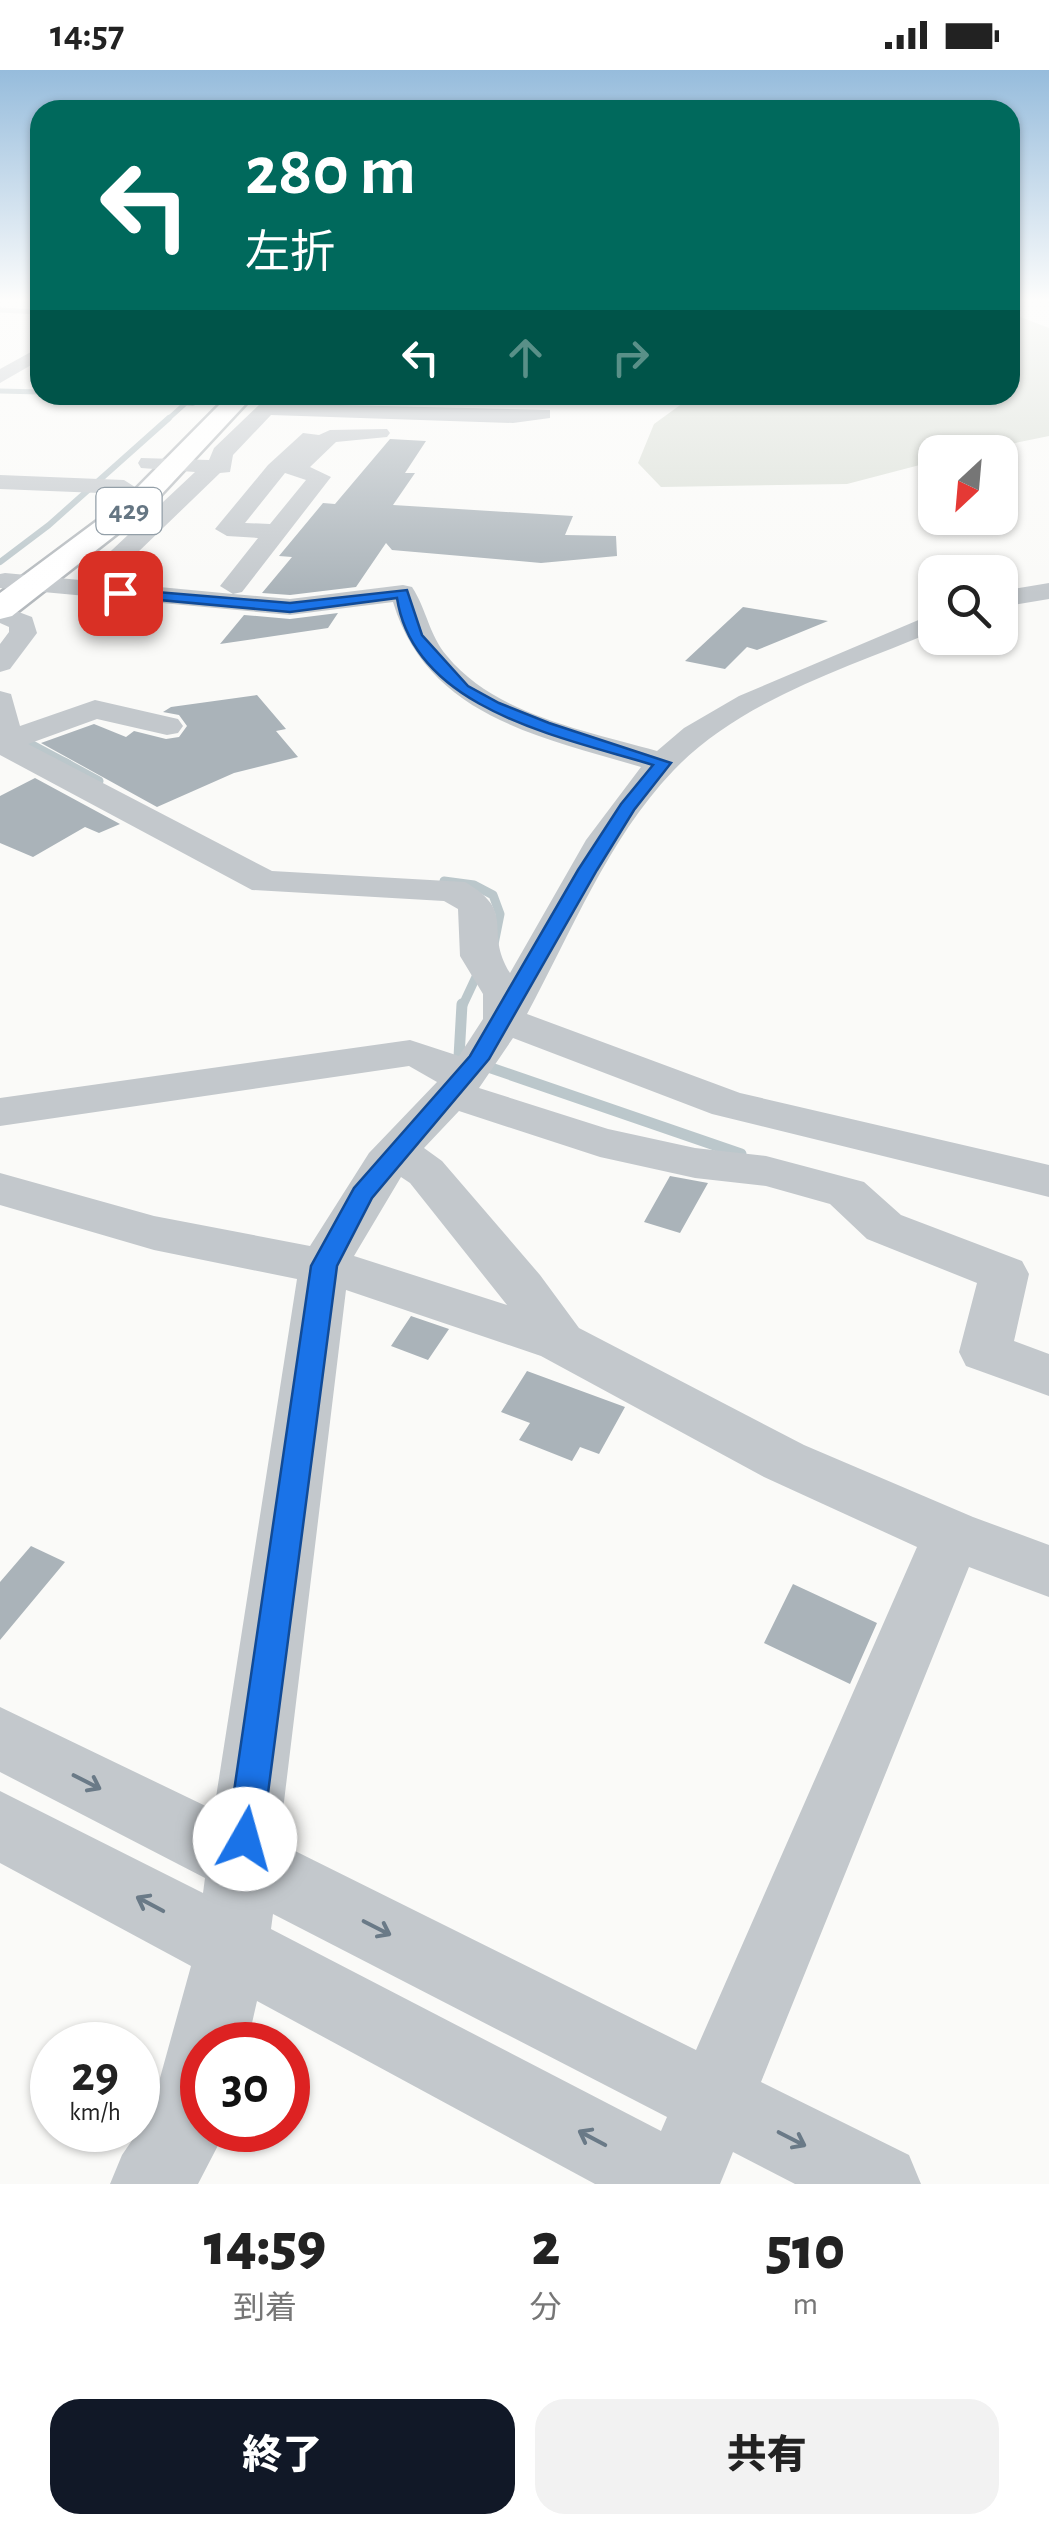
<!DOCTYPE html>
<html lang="ja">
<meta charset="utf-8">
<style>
:root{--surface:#fff;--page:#f2f2f2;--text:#222;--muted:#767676;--accent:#111827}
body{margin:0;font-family:"Alegreya Sans","Noto Sans JP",sans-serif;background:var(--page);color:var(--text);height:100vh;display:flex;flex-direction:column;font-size:38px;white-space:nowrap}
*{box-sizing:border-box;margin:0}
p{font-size:32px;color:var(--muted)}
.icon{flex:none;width:55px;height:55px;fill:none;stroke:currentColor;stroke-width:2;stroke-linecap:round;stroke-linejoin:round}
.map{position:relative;height:2114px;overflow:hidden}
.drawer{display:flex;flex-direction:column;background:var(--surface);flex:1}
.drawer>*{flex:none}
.hud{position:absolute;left:30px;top:30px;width:990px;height:305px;border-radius:30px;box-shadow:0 2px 8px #0004;background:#00695c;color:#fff;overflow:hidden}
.needle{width:65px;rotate:206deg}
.fabs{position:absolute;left:918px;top:365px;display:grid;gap:20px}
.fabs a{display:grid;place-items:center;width:100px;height:100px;border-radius:20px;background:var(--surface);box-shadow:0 2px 8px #0004;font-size:50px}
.speed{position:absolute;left:30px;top:1952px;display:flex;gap:20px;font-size:50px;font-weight:700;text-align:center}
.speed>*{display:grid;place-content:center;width:130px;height:130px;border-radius:50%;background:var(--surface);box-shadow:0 2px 8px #0004;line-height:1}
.speed small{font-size:25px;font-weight:400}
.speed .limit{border:15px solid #d22;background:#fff;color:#111}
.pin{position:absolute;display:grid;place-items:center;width:85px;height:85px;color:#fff;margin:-42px;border-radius:20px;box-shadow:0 5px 15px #0006}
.me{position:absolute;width:110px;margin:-55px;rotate:7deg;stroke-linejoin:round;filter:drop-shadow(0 0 8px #0008)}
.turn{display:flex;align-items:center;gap:35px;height:210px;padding:0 50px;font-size:45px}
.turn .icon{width:130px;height:130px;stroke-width:2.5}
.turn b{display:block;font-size:70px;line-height:85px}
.lanes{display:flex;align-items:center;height:95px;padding:0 50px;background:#0003;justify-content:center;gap:50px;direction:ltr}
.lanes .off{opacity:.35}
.eta{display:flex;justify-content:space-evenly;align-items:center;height:170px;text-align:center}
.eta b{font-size:60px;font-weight:800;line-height:70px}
.button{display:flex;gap:20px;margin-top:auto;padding:20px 50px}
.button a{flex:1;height:115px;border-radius:30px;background:var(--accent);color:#fff;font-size:40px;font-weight:800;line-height:115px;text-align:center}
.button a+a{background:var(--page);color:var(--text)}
.status{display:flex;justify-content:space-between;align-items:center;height:70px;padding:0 50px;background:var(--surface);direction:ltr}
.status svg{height:28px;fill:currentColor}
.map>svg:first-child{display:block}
.green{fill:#dadfd7}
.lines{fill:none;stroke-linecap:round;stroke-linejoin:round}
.stream-far4{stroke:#bbc7cb;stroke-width:5}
.stream-far3{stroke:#bbc7cb;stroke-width:6}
.stream-far2{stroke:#bbc7cb;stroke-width:8}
.stream-far1{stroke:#bbc7cb;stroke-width:9}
.stream{stroke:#bbc7cb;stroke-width:11}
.building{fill:#aab3b9}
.highway-casing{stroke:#b4b9bd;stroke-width:5}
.minor{fill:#c3c8cc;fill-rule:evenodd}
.highway{fill:#fff;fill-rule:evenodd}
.oneway{stroke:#6a7a87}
.route{fill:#1a73e8;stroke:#114b97;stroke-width:2.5}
.labels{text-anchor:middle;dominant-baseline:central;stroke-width:10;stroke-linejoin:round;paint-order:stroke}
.shield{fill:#fff;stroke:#939fa8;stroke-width:2.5}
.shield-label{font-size:28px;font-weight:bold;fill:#657683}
</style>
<div class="status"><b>14:57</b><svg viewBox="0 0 49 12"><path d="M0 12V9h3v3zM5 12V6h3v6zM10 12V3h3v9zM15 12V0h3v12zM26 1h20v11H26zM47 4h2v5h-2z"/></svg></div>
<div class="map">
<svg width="1049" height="2114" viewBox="0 0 1049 2114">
<rect width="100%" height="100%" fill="#fafaf8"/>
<path class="green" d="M1010 243 1049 258V366L972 382H935V391L847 414 661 417 638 393 654 354 694 325H1010Z"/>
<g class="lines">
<path class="stream-far4" d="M0 240 40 242
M0 321 40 322
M114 325 134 329
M167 350 187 332 177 331"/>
<path class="stream-far3" d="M0 492 49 455 169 348"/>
<path class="stream-far2" d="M22 669 69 694"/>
<path class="stream-far1" d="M64 692 99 711
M444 811 474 815 493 825 500 844 494 874
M462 937 476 907"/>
<path class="stream" d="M462 934 459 987 741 1084"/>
</g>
<path class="building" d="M390 369 426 371 405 403H415L393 435 573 446 565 465 616 466 617 486 541 493 392 480 386 473 356 517 290 525 262 523 292 487 279 486 323 433 335 434Z
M743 537 828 551 757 580 747 577 725 599 685 591Z
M338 543 328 558 220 574 244 545 290 549Z
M257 625 286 659 276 661 298 687 234 703 157 737 41 673 94 654 126 667 134 661 166 669 179 667 187 656 179 645 163 642 171 637Z
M35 708 120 754 99 763 85 757 33 787 0 773V726Z
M670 1106 708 1113 680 1163 644 1152Z
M411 1246 449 1259 428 1290 391 1276Z
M527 1301 625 1337 599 1384 580 1377 572 1391 519 1370 530 1353 501 1342Z
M31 1476 65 1492 0 1570V1512Z
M793 1514 877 1553 850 1614 764 1573Z"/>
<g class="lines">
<defs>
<path id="highway" d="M229 325H254L145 442 12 546 0 549V523L125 430Z"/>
</defs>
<use href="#highway" class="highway-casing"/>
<path class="minor" d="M40 277V290L0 313V299Z
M116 325H271L297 334 550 340V348L513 353 271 345 233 385 230 402 220 403 107 512 233 524 220 516 258 468 227 466 215 459 268 395 303 363 319 365 330 360 387 359 390 363 387 367 336 372 310 397 331 407 242 522 233 524 290 529 403 515 412 517C427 540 429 565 447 586 495 645 588 661 657 681L684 658 739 626 935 543V561C847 598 740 630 673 701 608 769 571 863 527 944L740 1023 1049 1095V1127L712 1044 513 968 479 1018 608 1059 695 1078 766 1086 864 1112 901 1145 1022 1191 1029 1204 1014 1271 1049 1284V1326L966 1296 959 1282 977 1213 867 1169 830 1134 766 1116 695 1108 600 1087 459 1041 424 1078 442 1091 540 1205 579 1258 804 1375 973 1447 1049 1475V1527L969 1497 761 2012 909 2085 921 2114H795L733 2082 720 2114H595L257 1931 247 1975H202V2060H226L198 2114H110L122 2085 150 2044 191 1896 0 1793V1721L203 1823 205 1808 0 1702V1637L214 1740 297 1209 154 1180 0 1135V1103L154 1146 310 1176 369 1083 437 1012 409 996 0 1056V1028L410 970 459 986 483 949V924L460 886 458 839 444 831 252 820 0 685V621L11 624 20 656 95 630 178 649 183 656 178 663 167 665 97 649 28 674 272 801 465 812C518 843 483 859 510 903L586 770 641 697C540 667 427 646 393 532L290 545 0 518V504L5 503 80 510 195 402 141 398 138 393 141 388 209 390 214 378 260 334 202 332 193 336 126 331ZM285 403 306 410 270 454 245 453ZM401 1107 410 1113 507 1235 354 1186ZM346 1220 541 1286 764 1407 917 1477 696 1980 279 1773ZM273 1844 667 2047 661 2061 271 1859Z
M0 405 124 410 135 417 124 424 0 419Z
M1049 513V529L1000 537V521Z
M0 535 32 547 37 563 10 599 0 602V574L9 562V557L0 553Z"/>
<use href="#highway" class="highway"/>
</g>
<defs><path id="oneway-shaft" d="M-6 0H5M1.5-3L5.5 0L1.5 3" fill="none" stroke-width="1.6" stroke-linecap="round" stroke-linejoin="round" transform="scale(2.5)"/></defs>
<g class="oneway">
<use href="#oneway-shaft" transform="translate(87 1712) rotate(27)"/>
<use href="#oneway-shaft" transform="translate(150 1834) rotate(-152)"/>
<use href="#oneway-shaft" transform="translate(377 1858) rotate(27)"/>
<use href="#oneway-shaft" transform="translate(592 2068) rotate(-152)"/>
<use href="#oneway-shaft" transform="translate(792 2069) rotate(27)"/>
</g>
<linearGradient id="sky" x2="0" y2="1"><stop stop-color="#96bcdc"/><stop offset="0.44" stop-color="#fdfdfc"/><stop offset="1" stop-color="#fdfdfc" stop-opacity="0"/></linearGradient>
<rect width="1049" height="524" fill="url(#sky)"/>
<path class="route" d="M120 519 290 533 407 520 422 565 468 616 499 633 549 653 671 693 634 740 597 800 489 989 372 1128 337 1196 262 1769 257 1781 245 1787 232 1781 227 1769 311 1196 354 1118 470 986 578 800 621 734 653 695C562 667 414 640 397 528L290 542 116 526 114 523Z"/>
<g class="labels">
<rect class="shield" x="96.5" y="418" width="65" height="46" rx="8"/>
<g class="shield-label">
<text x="129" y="441">429</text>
</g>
</g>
</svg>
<div class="fabs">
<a><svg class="needle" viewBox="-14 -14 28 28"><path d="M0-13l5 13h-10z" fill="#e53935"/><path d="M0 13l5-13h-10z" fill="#767676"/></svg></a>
<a><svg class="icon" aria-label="search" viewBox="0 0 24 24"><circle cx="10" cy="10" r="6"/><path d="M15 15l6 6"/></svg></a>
</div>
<div class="speed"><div>29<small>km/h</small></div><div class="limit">30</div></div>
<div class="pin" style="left:120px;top:523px;background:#d93025"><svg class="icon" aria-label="arrive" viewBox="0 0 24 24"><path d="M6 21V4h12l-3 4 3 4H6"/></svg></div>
<svg class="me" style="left:245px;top:1769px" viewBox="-20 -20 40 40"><circle r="19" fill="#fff"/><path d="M0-13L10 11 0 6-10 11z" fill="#1a73e8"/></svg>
<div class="hud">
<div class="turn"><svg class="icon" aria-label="left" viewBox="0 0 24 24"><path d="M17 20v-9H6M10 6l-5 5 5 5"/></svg><div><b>280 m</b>左折</div></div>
<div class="lanes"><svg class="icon" aria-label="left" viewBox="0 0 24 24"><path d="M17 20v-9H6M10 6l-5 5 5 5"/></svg><svg class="icon off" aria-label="ahead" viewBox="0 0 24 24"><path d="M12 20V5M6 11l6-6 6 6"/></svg><svg class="icon off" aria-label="right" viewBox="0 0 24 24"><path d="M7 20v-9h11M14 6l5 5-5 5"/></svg></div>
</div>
</div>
<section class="drawer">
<div class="eta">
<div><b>14:59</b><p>到着</p></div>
<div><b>2</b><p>分</p></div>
<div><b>510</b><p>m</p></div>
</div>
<div class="button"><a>終了</a><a>共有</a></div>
</section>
